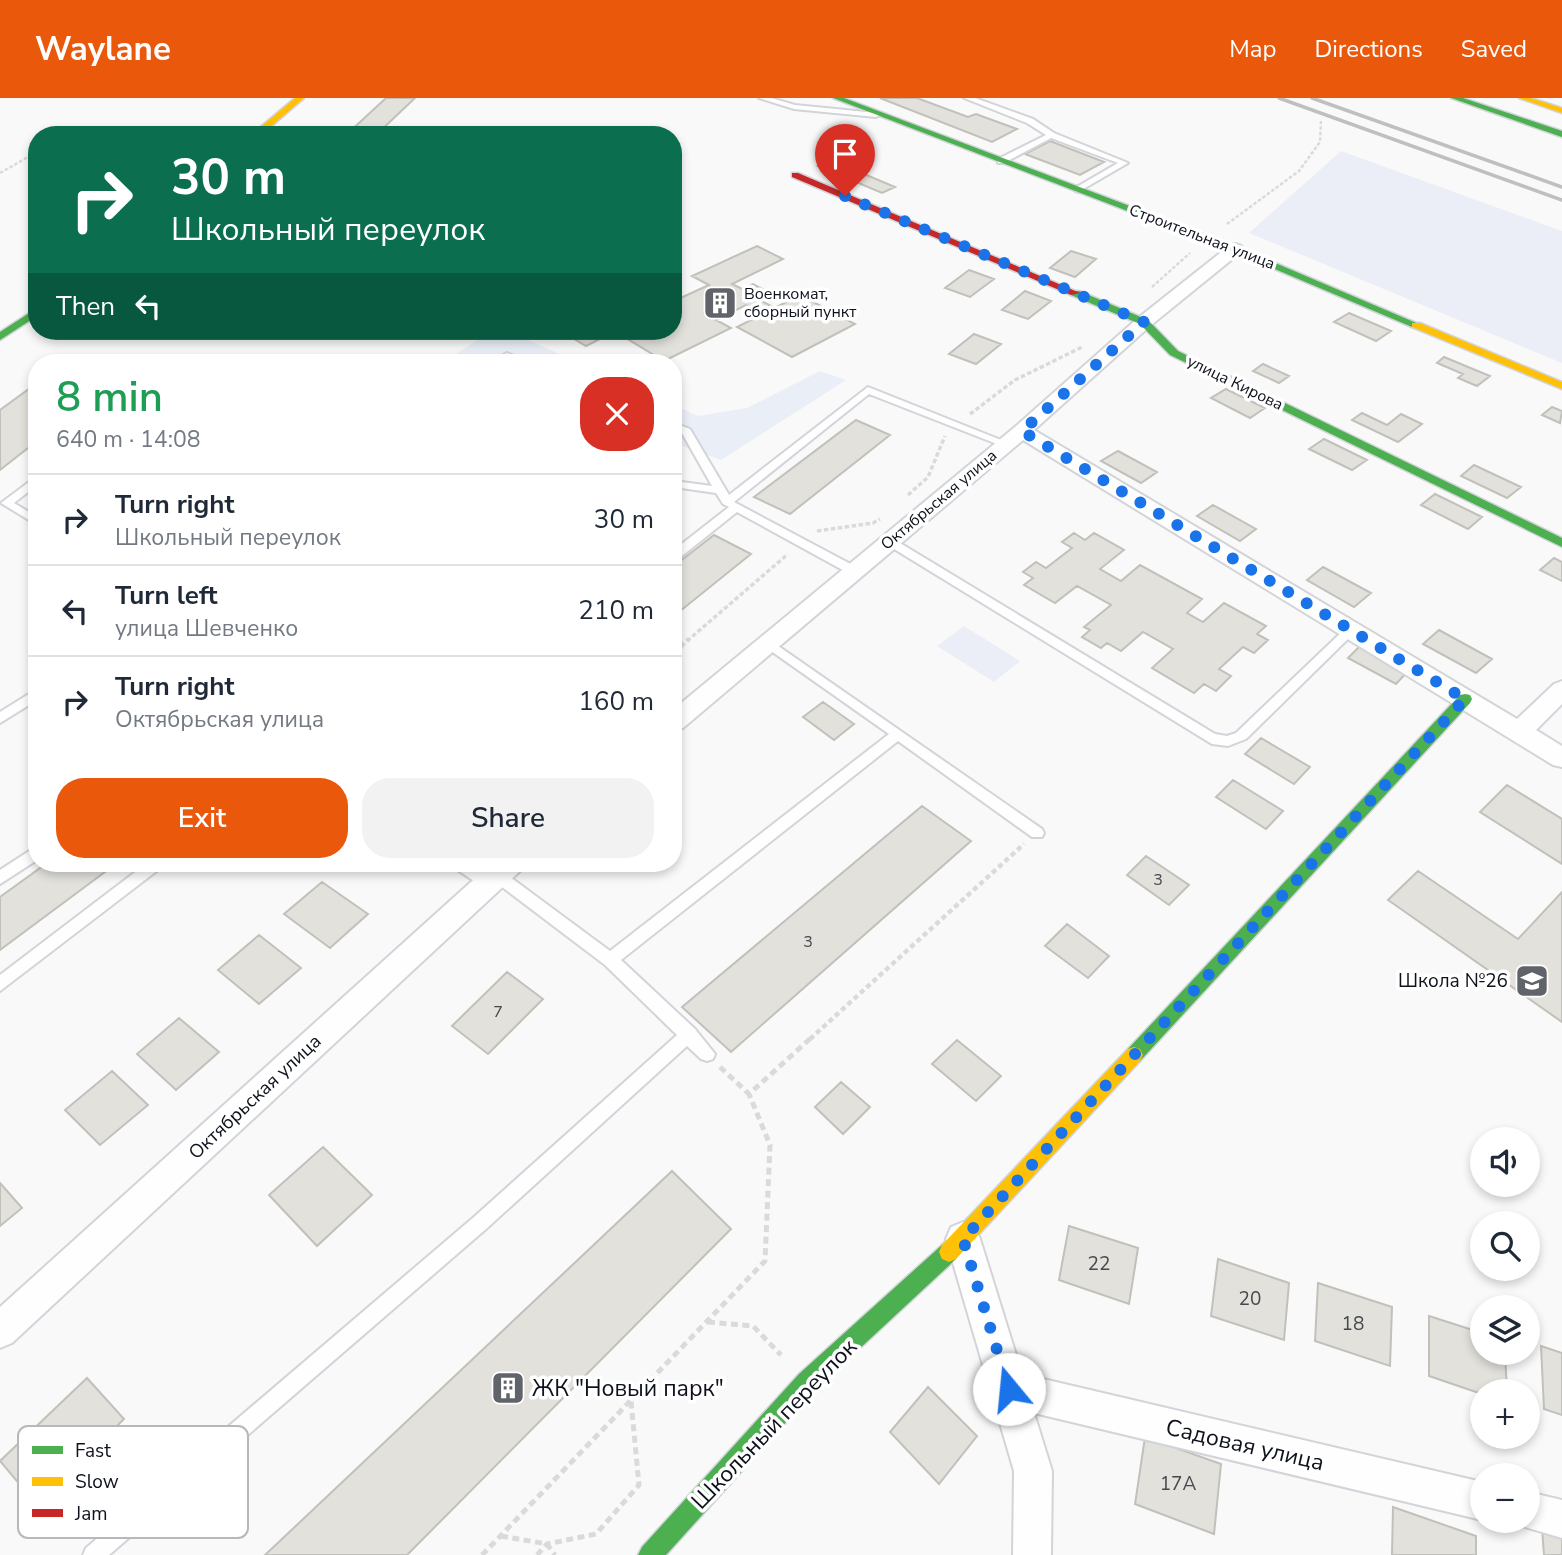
<!DOCTYPE html>
<meta charset="utf-8">
<style>
:root{--surface:#fff;--page:#f2f2f3;--text:#1f2937;--muted:#747a83;--line:#e0e1e3;--accent:#ea580c}
body{margin:0;font-family:"Nunito Sans",sans-serif;background:var(--page);color:var(--text);height:100vh;display:flex;flex-direction:column;font-size:26px;white-space:nowrap}
*{box-sizing:border-box;margin:0}
p{font-size:23px;color:var(--muted)}
.icon{flex:none;width:38px;height:38px;fill:none;stroke:currentColor;stroke-width:2;stroke-linecap:round;stroke-linejoin:round}
.map{position:relative;flex:1;overflow:hidden}
.sheet{position:absolute;left:28px;top:256px;width:654px;height:518px;display:flex;flex-direction:column;background:var(--surface);border-radius:28px;box-shadow:0 4px 10px #0003}
.sheet>*{flex:none}
.top-card{position:absolute;left:28px;top:28px;width:654px;height:214px;border-radius:28px;box-shadow:0 4px 10px #0003;background:#0b6e4f;color:#fff;overflow:hidden}
.fabs{position:absolute;left:1470px;top:1029px;display:grid;gap:14px}
.fabs a{display:grid;place-items:center;width:70px;height:70px;border-radius:50%;background:var(--surface);box-shadow:0 4px 10px #0003;font-size:35px}
.pin{position:absolute;display:grid;place-items:center;width:60px;height:60px;color:#fff;margin:-72px -30px;border-radius:50% 50% 50% 0;rotate:-45deg;box-shadow:0 0 7px #0007}
.pin .icon{rotate:45deg}
.me{position:absolute;width:77px;margin:-38px;rotate:343deg;stroke-linejoin:round;filter:drop-shadow(0 0 5px #0008)}
.turn{display:flex;align-items:center;gap:24px;height:147px;padding:0 28px;font-size:32px}
.turn .icon{width:91px;height:91px;stroke-width:2.5}
.turn b{display:block;font-size:49px;line-height:60px}
.then{display:flex;align-items:center;height:66px;padding:0 28px;background:#0003;gap:14px;font-size:26px}
.round{display:grid;place-items:center;flex:none;width:74px;height:74px;border-radius:28px;background:var(--page)}
.summary{display:flex;align-items:center;justify-content:space-between;height:119px;padding:0 28px}
h1{font-size:42px;font-weight:600;line-height:52px;color:#1e9e55}
.button{display:flex;gap:14px;margin-top:auto;padding:14px 28px}
.button a{flex:1;height:80px;border-radius:28px;background:var(--accent);color:#fff;font-size:28px;font-weight:600;line-height:80px;text-align:center}
.button a+a{background:var(--page);color:var(--text)}
ul{padding:0;list-style:none}
li{display:flex;align-items:center;gap:21px;height:91px;padding:0 28px;border-top:2px solid var(--line)}
li div{flex:1}
li b{display:block;font-size:26px}
li em{font-style:normal}
header{display:flex;align-items:center;gap:42px;box-sizing:border-box;height:98px;padding:0 35px;background:var(--accent);color:#fff}
header strong{font-size:33px}
nav{display:flex;gap:38px;margin-inline-start:auto;font-size:24px}
.map>svg:first-child{display:block}
.built{fill:#eaeef6}
.green{fill:#ebeef6}
.building{fill:#e2e1dc;stroke:#c1c0ba;stroke-width:2}
.lines{fill:none;stroke-linecap:round;stroke-linejoin:round}
.lane-casing{stroke:#d2d4d9;stroke-width:4}
.street-casing{stroke:#d2d4d9;stroke-width:4}
.fast-casing{stroke:#d2d4d9;stroke-width:3}
.slow-casing{stroke:#d2d4d9;stroke-width:3}
.jam-casing{stroke:#d2d4d9;stroke-width:3}
.path-far3{stroke:#dadada;stroke-width:2.5;stroke-dasharray:3.5 2;stroke-linecap:butt}
.path-far2{stroke:#dadada;stroke-width:3.5;stroke-dasharray:4.5 2.5;stroke-linecap:butt}
.path-far1{stroke:#dadada;stroke-width:4.5;stroke-dasharray:5 3.5;stroke-linecap:butt}
.path{stroke:#dadada;stroke-width:5;stroke-dasharray:7 4.5;stroke-linecap:butt}
.lane{fill:#fefefe;fill-rule:evenodd}
.street{fill:#fefefe;fill-rule:evenodd}
.fast{fill:#4caf50;fill-rule:evenodd}
.slow{fill:#ffc107;fill-rule:evenodd}
.jam{fill:#c62828;fill-rule:evenodd}
.rail{stroke:#bebfc0;stroke-width:3.5}
.route{stroke:#1a73e8;stroke-width:12;stroke-dasharray:0 21.6}
.labels{text-anchor:middle;dominant-baseline:central;stroke-width:7;stroke-linejoin:round;paint-order:stroke}
.far-street-label{font-size:16px;fill:#0e121c;stroke:#fff}
.far-poi-label{font-size:16px;fill:#0e121c;stroke:#fff;text-anchor:start}
.number-label{font-size:16px;fill:#45484e}
.poi-label{font-size:19px;fill:#0e121c;stroke:#fff;text-anchor:end}
.street-label{font-size:19px;fill:#0e121c;stroke:#fff}
.near-number-label{font-size:19px;fill:#45484e}
.near-poi-label{font-size:23px;fill:#0e121c;stroke:#fff;text-anchor:start}
.near-street-label{font-size:23px;fill:#0e121c;stroke:#fff}
.key{fill:#fff;stroke:#b7b8bb;stroke-width:2}
.key-label{font-size:19px;fill:#0e121c}
</style>
<header>
<strong>Waylane</strong>
<nav><a>Map</a><a>Directions</a><a>Saved</a></nav>
</header>
<div class="map">
<svg width="1562" height="1457" viewBox="0 0 1562 1457">
<rect width="100%" height="100%" fill="#f9f9f9"/>
<path class="built" d="M492 233H507L578 264H443Z
M820 273 846 282 721 362 674 345V307L698 318 747 310Z"/>
<path class="green" d="M1341 53 1562 133V265L1249 135Z
M964 528 1020 563 994 584 937 548Z"/>
<path class="building" d="M386 0H415L376 37H346Z
M880 0H917L968 19 976 16 1017 31 992 44Z
M1050 43 1104 64 1080 77 1025 56Z
M831 62 895 89 882 95 818 68Z
M757 148 783 161 732 186 742 191 753 186 768 194 756 200 775 210 763 216 746 207 716 222 731 230 664 263 626 240 641 233H674V203L709 187 692 178Z
M1071 153 1096 161 1075 179 1050 170Z
M969 172 994 181 970 199 945 190Z
M1025 193 1051 203 1028 221 1002 212Z
M800 197 855 226 792 259 737 229Z
M1349 215 1391 233 1376 243 1334 224Z
M561 233H611L614 234 586 248Z
M974 236 1001 246 976 266 949 256Z
M74 257 105 264H64Z
M1444 259 1490 278 1477 288 1458 280 1463 276 1437 265Z
M1263 266 1289 278 1279 285 1253 273Z
M37 285V343L0 372V312Z
M1226 291 1265 310 1250 320 1211 300Z
M1552 309 1562 313 1560 325 1542 317Z
M1362 315 1387 327 1401 316 1422 326 1398 344 1352 322Z
M856 322 890 337 790 416 754 399Z
M1324 341 1367 362 1352 372 1309 351Z
M1118 353 1157 374 1141 385 1101 363Z
M1474 367 1521 389 1507 400 1461 378Z
M1435 396 1482 419 1468 431 1421 407Z
M1213 407 1256 431 1240 443 1197 418Z
M1074 435 1085 442 1094 435 1124 452 1100 471 1121 483 1140 467 1202 501 1187 515 1203 524 1224 505 1266 528 1257 536 1268 542 1254 555 1243 549 1219 571 1231 578 1216 593 1204 586 1194 595 1152 570 1173 551 1143 534 1121 553 1107 545 1101 550 1082 539 1090 532 1084 529 1111 507 1077 488 1055 505 1024 487 1033 480 1023 474 1036 464 1046 470 1072 450 1062 444Z
M714 437 751 456 674 518V468Z
M1554 460 1562 464V483L1540 472Z
M1323 469 1371 495 1354 509 1307 482Z
M1439 532 1492 561 1476 575 1423 546Z
M1362 546 1410 571 1396 586 1348 560Z
M823 604 854 626 834 642 803 619Z
M1261 640 1310 669 1294 686 1245 656Z
M1233 682 1283 713 1266 731 1216 699Z
M1507 687 1562 721V766L1480 714Z
M922 708 971 743 731 954 682 909Z
M1146 758 1189 787 1169 807 1127 777Z
M47 765H117L0 852V799Z
M1418 773 1518 841 1562 794V924L1388 802Z
M322 784 368 816 330 850 284 816Z
M1067 826 1109 858 1088 880 1045 848Z
M259 837 301 870 259 906 218 872Z
M507 874 543 901 488 956 452 928Z
M179 920 219 954 176 992 137 956Z
M957 942 1001 978 976 1003 932 966Z
M112 973 148 1007 100 1047 65 1012Z
M841 984 870 1009 843 1036 815 1009Z
M323 1049 372 1097 317 1148 269 1097Z
M672 1073 731 1131 407 1457H265Z
M0 1085 22 1110 0 1128Z
M1069 1128 1138 1150 1129 1206 1059 1182Z
M1218 1161 1289 1185 1284 1242 1211 1218Z
M1318 1185 1392 1209 1390 1268 1315 1243Z
M1429 1218 1482 1235V1255H1505L1507 1293H1482V1296L1429 1278Z
M1541 1248 1562 1255V1317L1544 1311Z
M87 1280 124 1321 37 1407 0 1363Z
M928 1289 977 1338 939 1386 890 1334Z
M1145 1339 1221 1366 1214 1436 1135 1406Z
M1393 1409 1476 1438V1457H1392Z
M1542 1430 1562 1437V1457H1544Z"/>
<g class="lines">
<defs>
<path id="lane" d="M759 0H771L795 7 876 15 880 17 876 19 794 11Z
M964 0H975L1033 21 1054 35 1128 65 1078 94 1074 92 1075 90 1118 65 1051 40 1004 65H998V61L1046 37 1027 25Z
M507 255 524 262 526 264H513L508 262 503 264H492Z
M868 289 1011 346 1010 348H1002L869 296 734 404 858 470V476H850L737 414 678 461 674 462V452L729 409 723 406 716 395 674 389V383L712 388 682 335 674 332V325L690 331 729 397Z
M37 378V387L14 405 37 419V427L1 405Z
M890 439 1215 636 1227 638 1236 635 1347 529 1351 528 1357 532 1246 641 1228 648 1212 646 886 446V440Z
M768 541 1042 731 1044 735 1042 739H1032L898 643 621 862 695 931 715 956 713 961 707 963 701 961 687 948 486 1131 109 1457H83L86 1450 474 1119 677 937 605 867 494 783 493 789H483L453 769 451 765H469L491 779 492 773H502L610 853 889 636 764 548 762 545Z
M37 591V602L0 625V614Z
M37 748V762L0 786V772Z
M147 765H164L162 769 0 893V877Z"/>
<path id="street" d="M1235 146 1241 148 1243 151 1241 154 1150 228 1034 332 1517 621 1554 586 1562 583V606L1536 632 1562 648V669L1553 667 1023 342 683 630 674 633V611L1015 329 1138 220 1229 148Z
M492 765H523L520 773 12 1245 0 1250V1209Z
M963 1124 975 1129 980 1141 1022 1276 1482 1384V1422L1034 1315 1052 1373 1051 1457H1013L1014 1373 946 1141 951 1129Z
M1528 1394 1562 1402V1440L1515 1426 1513 1423H1528Z"/>
<path id="fast" d="M833 0H844L1238 149 1421 227 1412 229 1232 153Z
M1451 0H1463L1562 33V39Z
M1071 193H1079L1148 222 1178 253 1562 440V449L1170 257 1140 226 1071 197Z
M37 210V218L0 242V234Z
M1465 596 1470 597 1472 601 1470 605 1140 963 1134 965 1128 963 1125 957 1128 951 1460 597Z
M949 1144 956 1147 959 1154 956 1161 815 1292 666 1457H638L642 1449 799 1276 942 1147Z"/>
<path id="slow" d="M295 0H304L261 37H251Z
M1519 0H1531L1562 10V15Z
M1412 225H1420L1562 284V291L1412 229Z
M1134 949 1140 951 1143 957 1140 963 956 1161 949 1164 942 1161 939 1154 942 1147 1128 951Z"/>
<path id="jam" d="M792 75H798L1080 195 1071 197 792 79Z"/>
</defs>
<use href="#lane" class="lane-casing"/>
<use href="#street" class="street-casing"/>
<use href="#fast" class="fast-casing"/>
<use href="#slow" class="slow-casing"/>
<use href="#jam" class="jam-casing"/>
<path class="path-far3" d="M0 75 35 55
M1227 126 1299 73 1320 44 1321 23
M1152 189 1190 155"/>
<path class="path-far2" d="M970 316 1015 282 1082 249
M908 397 928 379 945 338
M817 433 873 425 880 421
M687 543 788 456"/>
<path class="path-far1" d="M674 554 689 541
M810 941 1024 746"/>
<path class="path" d="M720 969 749 996 812 939
M708 1224 753 1228 781 1257
M501 1438 547 1446 555 1457
M482 1457 765 1163 770 1047 749 996
M537 1457 547 1446 596 1436 639 1387 631 1303"/>
<use href="#lane" class="lane"/>
<use href="#street" class="street"/>
<use href="#fast" class="fast"/>
<use href="#slow" class="slow"/>
<use href="#jam" class="jam"/>
<path class="rail" d="M1279 0 1562 102
M1312 0 1562 89"/>
</g>
<g class="lines">
<path class="route" d="M845 98 1144 224 1022 333 1465 601 963 1141 1009 1291"/>
</g>
<defs>
<symbol id="building-square" viewBox="-11 -11 22 22"><rect x="-9" y="-9" width="18" height="18" rx="4" fill="#606369" stroke="#fff"/><path d="M-4-6H4V6H1V3H-1V6H-4ZM-2.5-4.3h1.7v1.8h-1.7ZM.8-4.3h1.7v1.8H.8ZM-2.5-1h1.7V.8h-1.7ZM.8-1h1.7V.8H.8Z" fill="#fff"/></symbol>
<symbol id="school-square" viewBox="-11 -11 22 22"><rect x="-9" y="-9" width="18" height="18" rx="4" fill="#606369" stroke="#fff"/><path d="M0-5L7-2L0 1L-7-2ZM-4 1L0 2.5L4 1V4Q0 6-4 4Z" fill="#fff"/></symbol>
</defs>
<g fill-rule="evenodd">
<use href="#building-square" x="701" y="186" width="38" height="38"/>
<use href="#school-square" x="1513" y="864" width="38" height="38"/>
<use href="#building-square" x="489" y="1271" width="38" height="38"/>
</g>
<g class="labels">
<g class="far-street-label">
<text transform="translate(1202 139) rotate(21)">Строительная улица</text>
<text transform="translate(1235 285) rotate(26)">улица Кирова</text>
<text transform="translate(939 402) rotate(-40)">Октябрьская улица</text>
</g>
<g class="far-poi-label">
<text x="744" y="196">Военкомат,<tspan x="744" dy="18">сборный пункт</tspan></text>
</g>
<g class="number-label">
<text x="1158" y="782">3</text>
<text x="808" y="844">3</text>
<text x="498" y="914">7</text>
</g>
<g class="poi-label">
<text x="1508" y="883">Школа №26</text>
</g>
<g class="street-label">
<text transform="translate(255 999) rotate(-43)">Октябрьская улица</text>
</g>
<g class="near-number-label">
<text x="1099" y="1166">22</text>
<text x="1250" y="1201">20</text>
<text x="1353" y="1226">18</text>
<text x="1178" y="1386">17А</text>
</g>
<g class="near-poi-label">
<text x="532" y="1290">ЖК "Новый парк"</text>
</g>
<g class="near-street-label">
<text transform="translate(774 1326) rotate(-46)">Школьный переулок</text>
<text transform="translate(1245 1347) rotate(13)">Садовая улица</text>
</g>
</g>
<rect x="18" y="1328" width="230" height="112" rx="10" class="key"/>
<rect x="32" y="1348" width="31" height="8" fill="#4caf50"/>
<rect x="32" y="1379" width="31" height="9" fill="#ffc107"/>
<rect x="32" y="1411" width="31" height="8" fill="#c62828"/>
<g class="key-label">
<text x="75" y="1359">Fast</text>
<text x="75" y="1390">Slow</text>
<text x="75" y="1422">Jam</text>
</g>
</svg>
<div class="fabs">
<a><svg class="icon" aria-label="sound" viewBox="0 0 24 24"><path d="M4 9h4l5-4v14l-5-4H4zM17 9q2 3 0 6"/></svg></a>
<a><svg class="icon" aria-label="search" viewBox="0 0 24 24"><circle cx="10" cy="10" r="6"/><path d="M15 15l6 6"/></svg></a>
<a><svg class="icon" aria-label="layers" viewBox="0 0 24 24"><path d="M12 4l9 5-9 5-9-5zM3 14l9 5 9-5"/></svg></a>
<a>+</a>
<a>−</a>
</div>
<div class="pin" style="left:845px;top:98px;background:#d93025"><svg class="icon" aria-label="arrive" viewBox="0 0 24 24"><path d="M6 21V4h12l-3 4 3 4H6"/></svg></div>
<svg class="me" style="left:1009px;top:1291px" viewBox="-20 -20 40 40"><circle r="19" fill="#fff"/><path d="M0-13L10 11 0 6-10 11z" fill="#1a73e8"/></svg>
<div class="top-card">
<div class="turn"><svg class="icon" aria-label="right" viewBox="0 0 24 24"><path d="M7 20v-9h11M14 6l5 5-5 5"/></svg><div><b>30 m</b>Школьный переулок</div></div>
<div class="then">Then<svg class="icon" aria-label="left" viewBox="0 0 24 24"><path d="M17 20v-9H6M10 6l-5 5 5 5"/></svg></div>
</div>
<section class="sheet">
<div class="summary"><div><h1>8 min</h1><p>640 m · 14:08</p></div><a class="round" style="background:#d93025;color:#fff"><svg class="icon" aria-label="close" viewBox="0 0 24 24"><path d="M6 6l12 12M18 6L6 18"/></svg></a></div>
<ul>
<li><svg class="icon" aria-label="right" viewBox="0 0 24 24"><path d="M7 20v-9h11M14 6l5 5-5 5"/></svg><div><b>Turn right</b><p>Школьный переулок</p></div><em>30 m</em></li>
<li><svg class="icon" aria-label="left" viewBox="0 0 24 24"><path d="M17 20v-9H6M10 6l-5 5 5 5"/></svg><div><b>Turn left</b><p>улица Шевченко</p></div><em>210 m</em></li>
<li><svg class="icon" aria-label="right" viewBox="0 0 24 24"><path d="M7 20v-9h11M14 6l5 5-5 5"/></svg><div><b>Turn right</b><p>Октябрьская улица</p></div><em>160 m</em></li>
</ul>
<div class="button"><a>Exit</a><a>Share</a></div>
</section>
</div>
